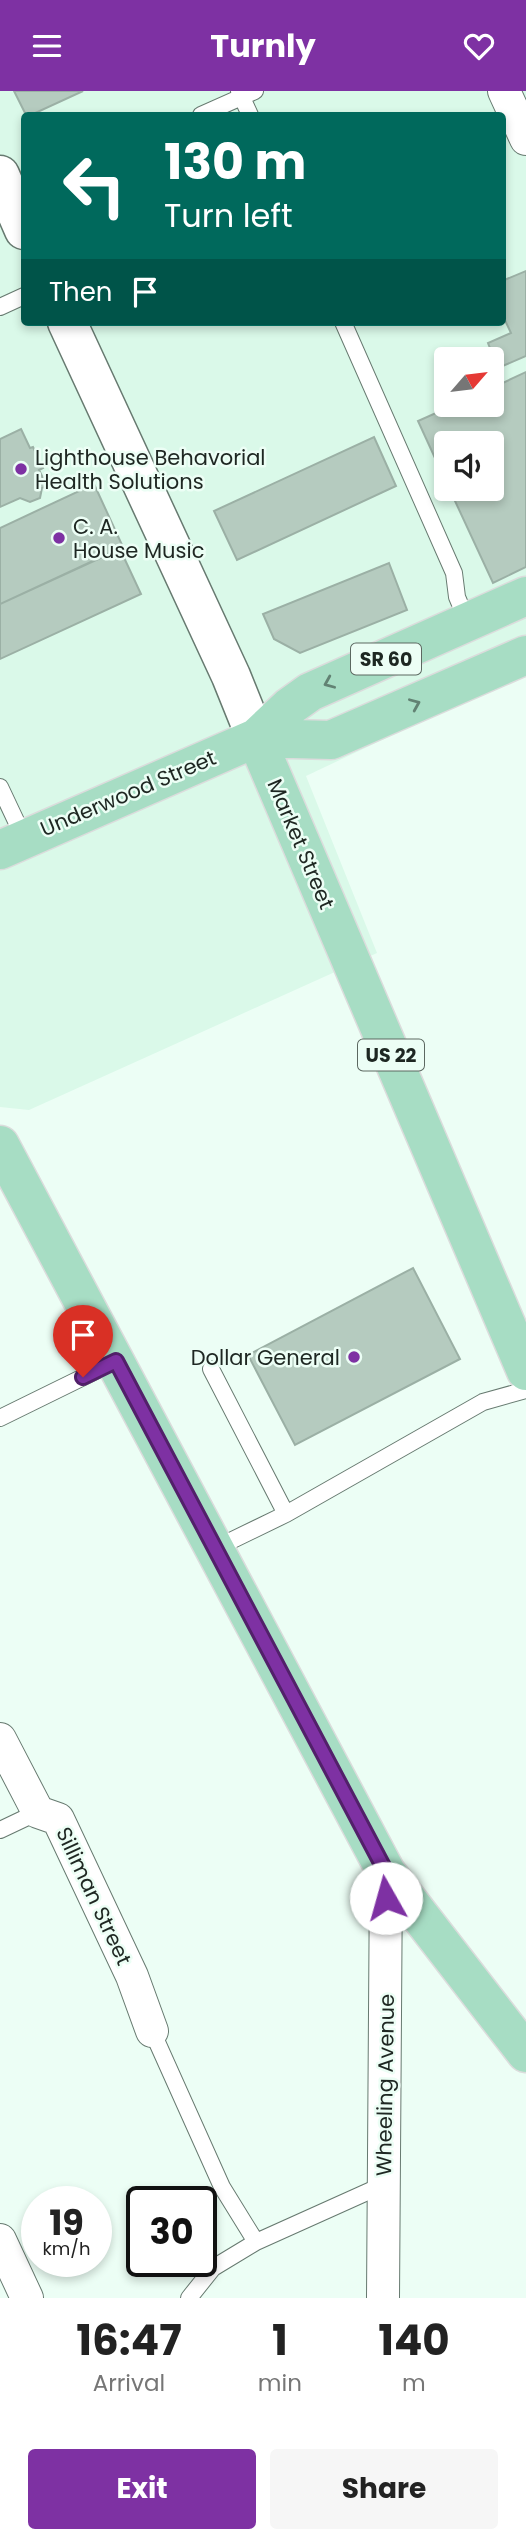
<!DOCTYPE html>
<style>
:root{--surface:#fff;--page:#f6f6f6;--text:#222;--muted:#767676;--accent:#7e31a3}
body{margin:0;font-family:Poppins,sans-serif;background:var(--page);color:var(--text);height:100vh;display:flex;flex-direction:column;font-size:26px;white-space:nowrap}
*{box-sizing:border-box;margin:0}
p{font-size:23px;color:var(--muted)}
.icon{flex:none;width:38px;height:38px;fill:none;stroke:currentColor;stroke-width:2;stroke-linecap:round;stroke-linejoin:round}
.map{position:relative;height:2207px;overflow:hidden}
.side{display:flex;flex-direction:column;background:var(--surface);flex:1}
.side>*{flex:none}
.hud{position:absolute;left:21px;top:21px;width:485px;height:214px;border-radius:7px;box-shadow:0 4px 10px #0003;background:#00695c;color:#fff;overflow:hidden}
.needle{width:46px;rotate:62deg}
.controls{position:absolute;left:434px;top:256px;display:grid;gap:14px}
.controls a{display:grid;place-items:center;width:70px;height:70px;border-radius:7px;background:var(--surface);box-shadow:0 4px 10px #0003;font-size:35px}
.speed{position:absolute;left:21px;top:2095px;display:flex;gap:14px;font-size:35px;font-weight:700;text-align:center}
.speed>*{display:grid;place-content:center;width:91px;height:91px;border-radius:50%;background:var(--surface);box-shadow:0 4px 10px #0003;line-height:1}
.speed small{font-size:18px;font-weight:400}
.speed .limit{border:4px solid #111;border-radius:10px;background:#fff;color:#111}
.pin{position:absolute;display:grid;place-items:center;width:60px;height:60px;color:#fff;margin:-72px -30px;border-radius:50% 50% 50% 0;rotate:-45deg;box-shadow:0 0 7px #0007}
.pin .icon{rotate:45deg}
.me{position:absolute;width:77px;margin:-38px;rotate:353deg;stroke-linejoin:round;filter:drop-shadow(0 0 5px #0008)}
.turn{display:flex;align-items:center;gap:24px;height:147px;padding:0 28px;font-size:32px}
.turn .icon{width:91px;height:91px;stroke-width:2.5}
.turn b{display:block;font-size:49px;line-height:60px}
.then{display:flex;align-items:center;height:66px;padding:0 28px;background:#0003;gap:14px;font-size:26px}
.eta{display:flex;justify-content:space-evenly;align-items:center;height:119px;text-align:center}
.eta b{font-size:42px;font-weight:700;line-height:49px}
.action{display:flex;gap:14px;margin-top:auto;padding:14px 28px}
.action a{flex:1;height:80px;border-radius:7px;background:var(--accent);color:#fff;font-size:28px;font-weight:700;line-height:80px;text-align:center}
.action a+a{background:var(--page);color:var(--text)}
header{display:flex;justify-content:space-between;align-items:center;height:91px;padding:0 28px;background:var(--accent);color:#fff;font-size:32px;font-weight:700}
.map>svg:first-child{display:block}
.built{fill:#daf9e9;fill-rule:evenodd}
.building{fill:#b5cbbf;stroke:#9bb0a5;stroke-width:2}
.lines{fill:none;stroke-linecap:round;stroke-linejoin:round}
.service-casing{stroke:#677a70;stroke-width:18}
.minor-casing{stroke:#677a70;stroke-width:34}
.tertiary-casing{stroke:#677a70;stroke-width:41}
.primary-casing{stroke:#dbdcdc;stroke-width:41}
.service{stroke:#fff;stroke-width:16}
.minor{stroke:#fff;stroke-width:32}
.tertiary{stroke:#fff;stroke-width:38}
.primary{stroke:#a7ddc4;stroke-width:38}
.oneway{stroke:#628273}
.route-casing{stroke:#52206a;stroke-width:18}
.route{stroke:#7e31a3;stroke-width:12}
.poi-dot{fill:#7e31a3;stroke:#ecfef5;stroke-width:2.5}
.labels{text-anchor:middle;dominant-baseline:central;stroke-width:5;stroke-linejoin:round;paint-order:stroke}
.shield{fill:#ecfef5;stroke:#5c6861;stroke-width:2}
.shield-label{font-size:19px;font-weight:bold;fill:#1e2722}
.poi-label{font-size:21px;fill:#1e2722;stroke:#ecfef5;text-anchor:start}
.street-label{font-size:21px;fill:#1e2722;stroke:#ecfef5}
</style>
<header><svg class="icon" aria-label="menu" viewBox="0 0 24 24"><path d="M4 6h16M4 12h16M4 18h16"/></svg>Turnly<svg class="icon" aria-label="heart" viewBox="0 0 24 24"><path d="M12 20l-8-8c-3-5 5-10 8-4 3-6 11-1 8 4z"/></svg></header>
<div class="map">
<svg width="526" height="2207" viewBox="0 0 526 2207">
<rect width="100%" height="100%" fill="#ecfef5"/>
<path class="built" d="M0 0H526V581L306 685 377 862 29 1019 0 1016ZM24 24H502V231H24ZM446 268H492V313H446ZM446 352H492V397H446Z"/>
<path class="building" d="M14 0H83L31 24H26Z
M526 180V265L498 277 488 252 511 242 502 223V190Z
M526 281V476L493 492 449 397H492V352H446V391L418 330 456 313H492V297Z
M21 338 30 357 33 356 43 377 39 379 47 395 42 397 40 407 30 411 20 407 0 416V348Z
M374 346 396 395 237 469 214 420Z
M94 393 123 456 0 513V437Z
M120 458 141 503 0 568V513Z
M389 472 407 519 300 562 274 548 263 523Z
M413 1177 460 1268 295 1354 248 1264Z"/>
<g class="lines">
<defs>
<path id="service" d="M239 0 250 24
M201 24 255 0
M0 216 24 205
M343 231 454 482 457 506 468 532
M0 696 24 747
M211 1278 286 1423
M0 1327 116 1270
M216 1457 286 1423 483 1311 526 1299
M0 1739 38 1721
M152 1940 222 2096 256 2151
M189 2207 213 2177 256 2151 385 2093"/>
<path id="minor" d="M504 0 526 48
M0 1648 38 1721 58 1728 132 1885 152 1940
M0 2149 27 2207
M383 2207 386 1781"/>
<path id="tertiary" d="M0 84 24 139
M67 231 231 585 256 647"/>
<path id="primary" d="M256 647 526 1280
M256 647 331 649 526 564
M0 759 256 647 289 616 310 601 526 505
M0 1054 386 1781 526 1962"/>
</defs>
<use href="#service" class="service-casing"/>
<use href="#minor" class="minor-casing"/>
<use href="#tertiary" class="tertiary-casing"/>
<use href="#primary" class="primary-casing"/>
<use href="#service" class="service"/>
<use href="#minor" class="minor"/>
<use href="#tertiary" class="tertiary"/>
<use href="#primary" class="primary"/>
</g>
<defs><path id="oneway-chevron" d="M-2-3.5L2.5 0L-2 3.5" fill="none" stroke-width="1.6" stroke-linecap="round" stroke-linejoin="round" transform="scale(1.75)"/></defs>
<g class="oneway">
<use href="#oneway-chevron" transform="translate(329 592) rotate(157)"/>
<use href="#oneway-chevron" transform="translate(415 613) rotate(-23)"/>
</g>
<g class="lines">
<defs>
<path id="route" d="M83 1286 116 1270 386 1781V1807"/>
</defs>
<use href="#route" class="route-casing"/>
<use href="#route" class="route"/>
</g>
<g class="poi-dot">
<circle cx="21" cy="378" r="7"/>
<circle cx="59" cy="447" r="7"/>
<circle cx="354" cy="1266" r="7"/>
</g>
<g class="labels">
<g class="shield">
<rect x="351" y="552.5" width="70" height="31" rx="5"/>
<rect x="358" y="948.5" width="66" height="31" rx="5"/>
</g>
<g class="shield-label">
<text x="386" y="568">SR 60</text>
<text x="391" y="964">US 22</text>
</g>
<g class="poi-label">
<text x="35" y="366">Lighthouse Behavorial<tspan x="35" dy="24">Health Solutions</tspan></text>
<text x="73" y="435">C. A.<tspan x="73" dy="24">House Music</tspan></text>
<text x="340" y="1266" text-anchor="end">Dollar General</text>
</g>
<g class="street-label">
<text transform="translate(128 702) rotate(-23)">Underwood Street</text>
<text transform="translate(301 753) rotate(67)">Market Street</text>
<text transform="translate(94 1805) rotate(65)">Silliman Street</text>
<text transform="translate(385 1994) rotate(-89)">Wheeling Avenue</text>
</g>
</g>
</svg>
<div class="controls">
<a><svg class="needle" viewBox="-14 -14 28 28"><path d="M0-13l5 13h-10z" fill="#e53935"/><path d="M0 13l5-13h-10z" fill="#767676"/></svg></a>
<a><svg class="icon" aria-label="sound" viewBox="0 0 24 24"><path d="M4 9h4l5-4v14l-5-4H4zM17 9q2 3 0 6"/></svg></a>
</div>
<div class="speed"><div>19<small>km/h</small></div><div class="limit">30</div></div>
<div class="pin" style="left:83px;top:1286px;background:#d93025"><svg class="icon" aria-label="arrive" viewBox="0 0 24 24"><path d="M6 21V4h12l-3 4 3 4H6"/></svg></div>
<svg class="me" style="left:386px;top:1807px" viewBox="-20 -20 40 40"><circle r="19" fill="#fff"/><path d="M0-13L10 11 0 6-10 11z" fill="#7e31a3"/></svg>
<div class="hud">
<div class="turn"><svg class="icon" aria-label="left" viewBox="0 0 24 24"><path d="M17 20v-9H6M10 6l-5 5 5 5"/></svg><div><b>130 m</b>Turn left</div></div>
<div class="then">Then<svg class="icon" aria-label="arrive" viewBox="0 0 24 24"><path d="M6 21V4h12l-3 4 3 4H6"/></svg></div>
</div>
</div>
<section class="side">
<div class="eta">
<div><b>16:47</b><p>Arrival</p></div>
<div><b>1</b><p>min</p></div>
<div><b>140</b><p>m</p></div>
</div>
<div class="action"><a>Exit</a><a>Share</a></div>
</section>
